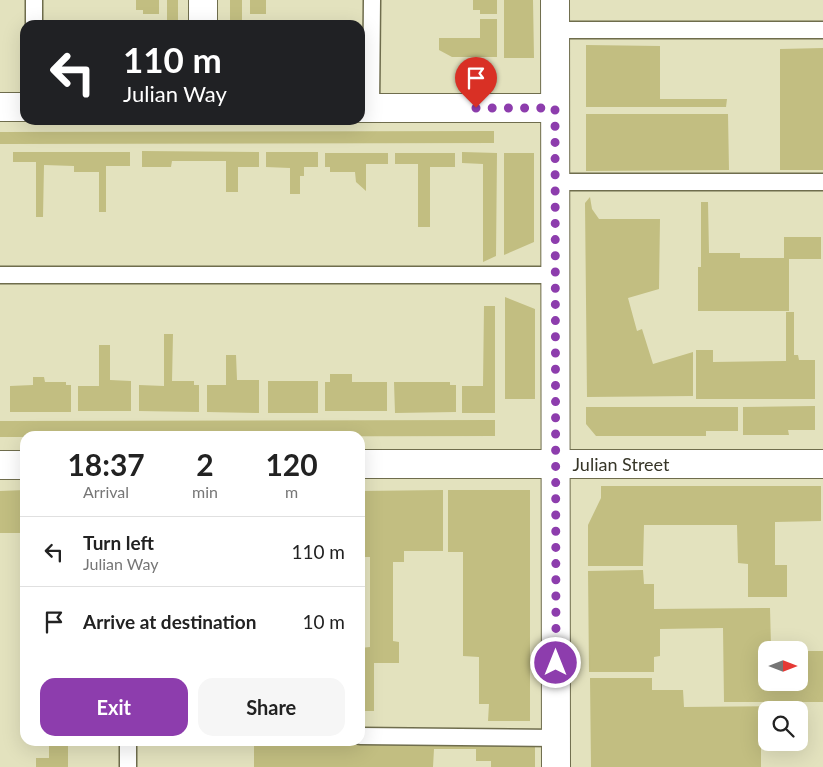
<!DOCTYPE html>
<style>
:root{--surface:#fff;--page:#f6f6f6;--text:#222;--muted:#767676;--line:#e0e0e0;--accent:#8d3dad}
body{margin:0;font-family:Lato,sans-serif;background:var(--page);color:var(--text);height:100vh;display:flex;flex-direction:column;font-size:19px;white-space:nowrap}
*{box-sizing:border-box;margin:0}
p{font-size:16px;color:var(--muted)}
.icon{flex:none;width:28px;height:28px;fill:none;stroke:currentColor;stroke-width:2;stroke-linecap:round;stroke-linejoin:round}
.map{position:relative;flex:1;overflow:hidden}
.drawer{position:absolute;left:20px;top:431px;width:345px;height:315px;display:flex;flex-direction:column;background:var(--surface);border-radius:15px;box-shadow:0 5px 20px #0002}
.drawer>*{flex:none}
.top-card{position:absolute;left:20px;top:20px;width:345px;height:105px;border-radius:15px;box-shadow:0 5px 20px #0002;background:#202124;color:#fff;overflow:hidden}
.needle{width:32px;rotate:90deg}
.buttons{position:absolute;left:758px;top:641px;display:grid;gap:10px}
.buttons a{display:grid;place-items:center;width:50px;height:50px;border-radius:10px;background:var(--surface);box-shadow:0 5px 20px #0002;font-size:25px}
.pin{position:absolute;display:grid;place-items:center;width:42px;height:42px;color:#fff;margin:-51px -21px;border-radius:50% 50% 50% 0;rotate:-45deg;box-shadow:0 0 5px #0007}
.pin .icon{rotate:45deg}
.me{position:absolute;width:55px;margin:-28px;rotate:0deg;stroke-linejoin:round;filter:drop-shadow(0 0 4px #0008)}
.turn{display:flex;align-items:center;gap:18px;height:105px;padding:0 20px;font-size:22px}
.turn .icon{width:65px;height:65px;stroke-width:2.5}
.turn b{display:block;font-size:35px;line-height:42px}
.eta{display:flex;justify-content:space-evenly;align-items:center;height:85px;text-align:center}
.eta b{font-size:30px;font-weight:700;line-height:35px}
.cta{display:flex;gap:10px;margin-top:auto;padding:10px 20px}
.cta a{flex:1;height:58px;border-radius:15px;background:var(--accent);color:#fff;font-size:20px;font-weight:700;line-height:58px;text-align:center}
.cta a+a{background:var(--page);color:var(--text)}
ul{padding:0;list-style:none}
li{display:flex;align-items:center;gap:15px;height:70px;padding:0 20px;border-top:1px solid var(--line)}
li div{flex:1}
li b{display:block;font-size:19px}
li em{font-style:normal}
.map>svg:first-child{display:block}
.green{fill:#c2be81;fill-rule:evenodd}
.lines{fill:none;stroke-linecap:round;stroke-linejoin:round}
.lane-casing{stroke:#6f6d4d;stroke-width:19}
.street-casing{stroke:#6f6d4d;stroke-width:30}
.lane{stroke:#fff;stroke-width:16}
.street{stroke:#fff;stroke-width:28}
.route{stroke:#8d3dad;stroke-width:9;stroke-dasharray:0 16.2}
.labels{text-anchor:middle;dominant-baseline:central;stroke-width:5;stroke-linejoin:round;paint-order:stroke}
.street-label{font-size:18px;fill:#363527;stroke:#fff}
</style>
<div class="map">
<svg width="823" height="767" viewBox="0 0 823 767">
<rect width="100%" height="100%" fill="#e3e2be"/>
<path class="green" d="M136 0H159V14H143V10H136Z
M167 0H178V25H167Z
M230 0H242V25H230Z
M250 0H266V14H250Z
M473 0H497V14H480V10H473Z
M504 0H533L534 58H504Z
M480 19H497V57H452L439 50V38H480Z
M586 45 660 46V99H727L726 107H586Z
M823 48V170H780V49Z
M586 114H728L729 170 586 171Z
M494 131V143L0 144V132Z
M142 151 259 152V167H238V192H226V161H172L171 167H142Z
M13 152H130V166H106V212H99V172H74V166L44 165 43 217H36V162H13Z
M266 152H318V167H304V176H300V194H290V168L266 167Z
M462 152 497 153 496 256 483 262V164L462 163Z
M325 153H388V164H366V191L356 182 355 172H330V167H325Z
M395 153H455V167H430V227H418V164H395Z
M504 153H534V242L504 255Z
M590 197 592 209 599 219H660L659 289 628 298 637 331 642 329 653 364 693 352V396L587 397 585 203Z
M701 202H708L709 253H740V258H784V237H821V259H789V311H698V267H701Z
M505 297 535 309V399H505Z
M484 306H495V413H462V386H483Z
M786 312H794V355H798L799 360H815V399H696V350H713V362L786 361Z
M164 334H173L172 381H194V385H199V412L139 411V385L164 386Z
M99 345H110V380L131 381V411H78V386H99Z
M226 355H236L237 380H259V413L207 412V385H226Z
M330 374H352V382H387V411H325V382H330Z
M33 377H44L45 382H66V385H71V412H10V386L33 385Z
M268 381H318V413H268Z
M394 382H450V385H456V412L395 413Z
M815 406V430H788L789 435H743V407Z
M586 407H738V431H706V436H596L586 424Z
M495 420V436L0 437V421Z
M601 486H821V521L775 522V565H787V597H748V564L738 563 737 525H644L643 566H588V525L601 498Z
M25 490V533H0V491Z
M443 490V551H404V562H393V641L399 642V663H374V711H360V648L370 647V557H360V491Z
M448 490H530V721H488L489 704H479V657L463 656V552H448Z
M643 570 644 584H654V609L770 608 771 647H802V651H823V702H724L723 628 660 629V656L654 657V672H589L588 571ZM766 650H799V682H766Z
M590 678H652V690H683L684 707 786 706V710H766V742L786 744H761V767H591Z
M49 741H68V767H36V758H49Z
M254 743H535V767H491V761H476V749H434L433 767H254Z"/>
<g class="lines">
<defs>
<path id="lane" d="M34 25V0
M555 30H823
M371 108 372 0
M555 182H823
M0 275H555
M360 736 556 738
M128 767V741"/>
<path id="street" d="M203 0V25
M555 0 556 767
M0 107H25
M360 108H555
M360 464H823
M0 465H25"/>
</defs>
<use href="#lane" class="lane-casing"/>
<use href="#street" class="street-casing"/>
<use href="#lane" class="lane"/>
<use href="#street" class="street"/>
</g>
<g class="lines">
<path class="route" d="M476 108H555L556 663"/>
</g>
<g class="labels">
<g class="street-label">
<text x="621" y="464">Julian Street</text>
</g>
</g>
</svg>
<div class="buttons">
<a><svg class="needle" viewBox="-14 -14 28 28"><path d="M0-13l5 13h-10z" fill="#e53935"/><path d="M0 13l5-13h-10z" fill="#767676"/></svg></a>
<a><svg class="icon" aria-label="search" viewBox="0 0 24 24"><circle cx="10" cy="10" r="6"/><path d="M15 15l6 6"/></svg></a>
</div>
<div class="pin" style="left:476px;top:108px;background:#d93025"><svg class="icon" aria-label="arrive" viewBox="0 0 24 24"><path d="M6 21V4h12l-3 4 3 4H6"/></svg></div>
<svg class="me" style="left:556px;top:663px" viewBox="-20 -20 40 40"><circle r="17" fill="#8d3dad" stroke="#fff" stroke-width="3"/><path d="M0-11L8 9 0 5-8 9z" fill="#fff"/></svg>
<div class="top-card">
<div class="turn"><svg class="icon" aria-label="left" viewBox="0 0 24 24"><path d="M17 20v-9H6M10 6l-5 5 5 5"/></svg><div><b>110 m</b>Julian Way</div></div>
</div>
<section class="drawer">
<div class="eta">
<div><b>18:37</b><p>Arrival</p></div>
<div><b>2</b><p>min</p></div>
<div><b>120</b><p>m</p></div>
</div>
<ul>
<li><svg class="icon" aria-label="left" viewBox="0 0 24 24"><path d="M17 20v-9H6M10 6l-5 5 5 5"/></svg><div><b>Turn left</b><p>Julian Way</p></div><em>110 m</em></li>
<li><svg class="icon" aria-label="arrive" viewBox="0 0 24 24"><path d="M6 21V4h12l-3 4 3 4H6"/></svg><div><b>Arrive at destination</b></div><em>10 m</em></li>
</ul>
<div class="cta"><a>Exit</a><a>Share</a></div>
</section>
</div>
